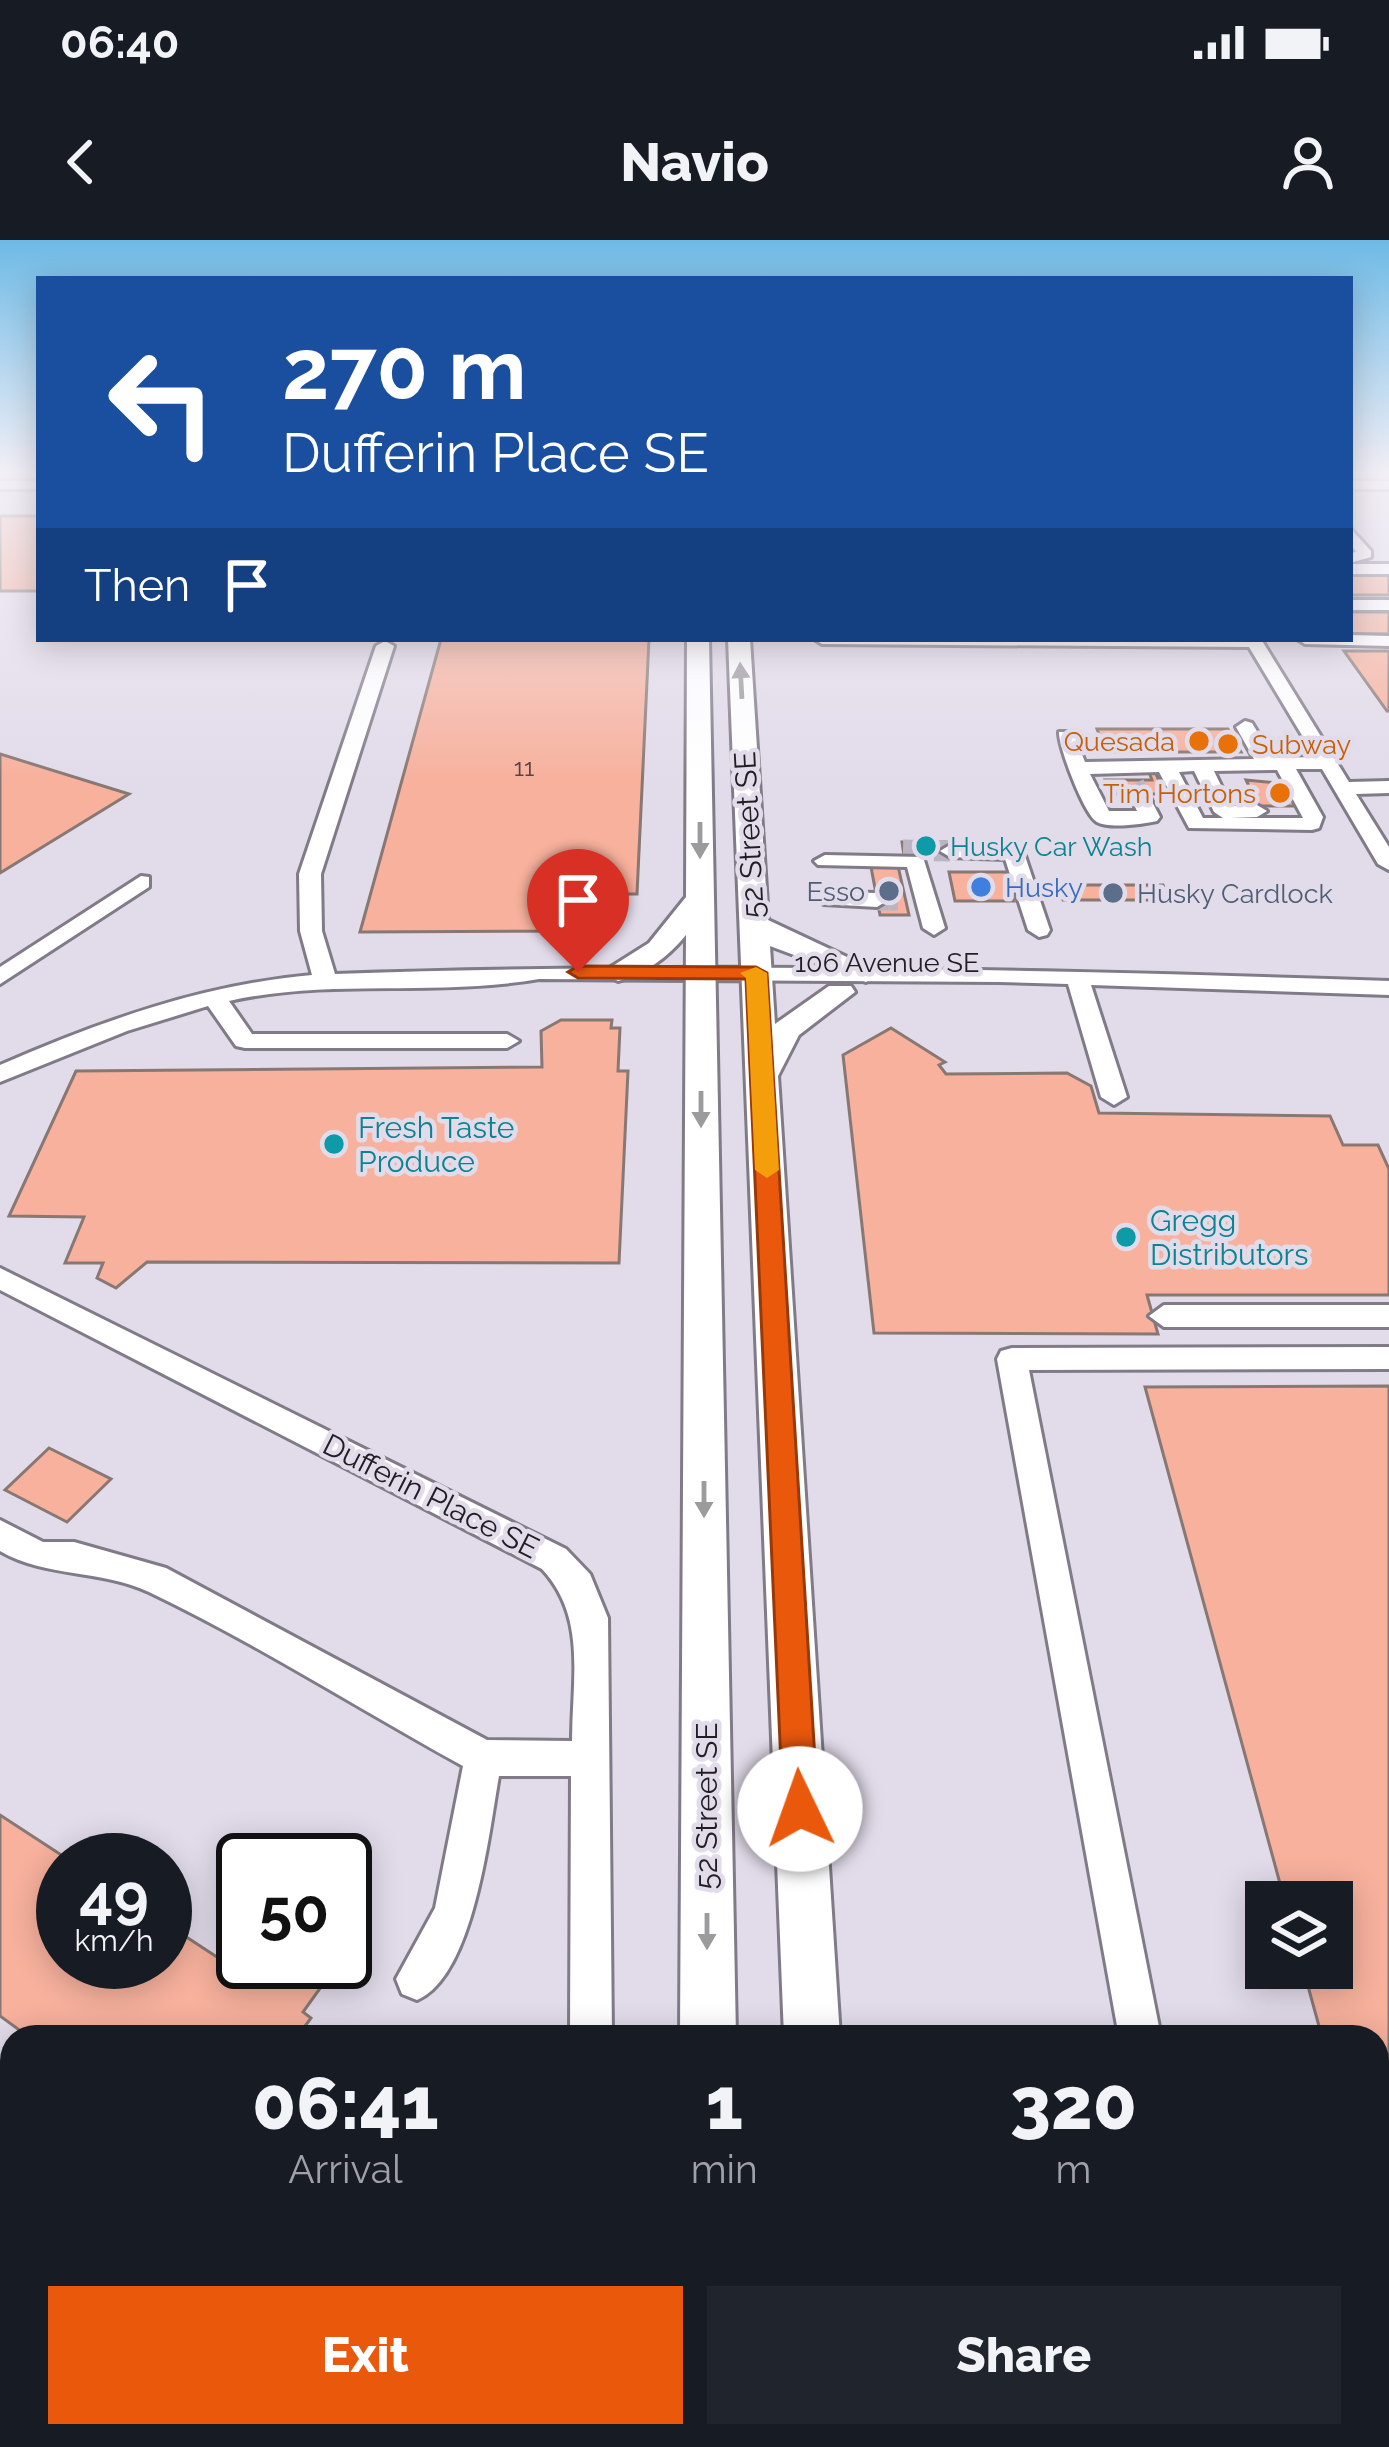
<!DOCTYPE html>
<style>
:root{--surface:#171b24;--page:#20242c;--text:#f1f3f6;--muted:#9ea1a6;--accent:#ea580c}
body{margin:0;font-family:Raleway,sans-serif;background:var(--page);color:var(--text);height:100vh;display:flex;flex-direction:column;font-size:45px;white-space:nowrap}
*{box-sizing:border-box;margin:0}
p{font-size:39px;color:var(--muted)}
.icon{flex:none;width:66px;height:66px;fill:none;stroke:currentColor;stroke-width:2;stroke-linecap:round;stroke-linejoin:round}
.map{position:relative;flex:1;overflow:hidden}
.side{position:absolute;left:0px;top:1785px;width:1389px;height:423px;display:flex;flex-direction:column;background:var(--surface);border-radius:36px 36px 0 0;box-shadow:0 6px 30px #0003}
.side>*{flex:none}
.top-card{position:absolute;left:36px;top:36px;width:1317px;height:366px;border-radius:0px;box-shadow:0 6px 30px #0003;background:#1a4fa0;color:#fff;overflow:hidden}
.controls{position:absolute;left:1245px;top:1641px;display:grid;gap:24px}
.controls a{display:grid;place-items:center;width:108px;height:108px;border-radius:0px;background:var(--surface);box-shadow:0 6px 30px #0003;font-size:60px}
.speed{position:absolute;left:36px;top:1593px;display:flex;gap:24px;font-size:60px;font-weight:700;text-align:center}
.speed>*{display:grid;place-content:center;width:156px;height:156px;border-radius:50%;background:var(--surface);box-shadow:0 6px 30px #0003;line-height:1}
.speed small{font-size:30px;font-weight:400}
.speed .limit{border:6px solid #111;border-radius:18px;background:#fff;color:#111}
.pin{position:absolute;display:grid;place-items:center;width:102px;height:102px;color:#fff;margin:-123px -51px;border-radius:50% 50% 50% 0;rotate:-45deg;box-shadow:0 0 12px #0007}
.pin .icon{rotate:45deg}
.me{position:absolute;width:132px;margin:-66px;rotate:357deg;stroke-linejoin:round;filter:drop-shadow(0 0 9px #0008)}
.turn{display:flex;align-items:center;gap:42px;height:252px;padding:0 48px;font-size:54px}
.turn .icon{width:156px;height:156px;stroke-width:2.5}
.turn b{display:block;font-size:84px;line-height:102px}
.then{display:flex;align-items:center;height:114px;padding:0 48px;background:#0003;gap:24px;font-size:45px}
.eta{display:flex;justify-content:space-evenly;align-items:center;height:204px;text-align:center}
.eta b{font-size:72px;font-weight:800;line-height:84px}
.primary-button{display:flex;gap:24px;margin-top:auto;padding:24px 48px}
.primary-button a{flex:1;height:138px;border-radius:0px;background:var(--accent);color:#fff;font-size:48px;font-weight:800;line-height:138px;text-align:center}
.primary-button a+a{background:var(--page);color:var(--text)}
.status{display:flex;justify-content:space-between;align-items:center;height:84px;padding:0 60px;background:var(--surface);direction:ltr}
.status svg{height:33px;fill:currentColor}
header{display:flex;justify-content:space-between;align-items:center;height:156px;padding:0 48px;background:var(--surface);font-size:54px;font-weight:800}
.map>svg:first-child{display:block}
.building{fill:#f7b19d;stroke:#887873;stroke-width:3}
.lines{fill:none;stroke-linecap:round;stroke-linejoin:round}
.minor-tunnel{stroke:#bbb5c2;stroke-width:21;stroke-dasharray:21 10;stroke-linecap:butt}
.minor-casing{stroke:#817b88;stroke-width:6}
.major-casing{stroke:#817b88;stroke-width:6}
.minor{fill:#fff;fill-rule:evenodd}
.major{fill:#fff;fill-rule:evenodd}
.oneway{fill:#9b9a9c}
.route{fill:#ea580c;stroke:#983908;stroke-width:3}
.slow{fill:#f59e0b}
.food-dot{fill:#e8710a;stroke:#e2dbea;stroke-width:4.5}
.culture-dot{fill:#0f9aa8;stroke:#e2dbea;stroke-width:4.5}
.shop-dot{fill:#3f7fe0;stroke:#e2dbea;stroke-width:4.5}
.service-dot{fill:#5c6f8a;stroke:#e2dbea;stroke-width:4.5}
.labels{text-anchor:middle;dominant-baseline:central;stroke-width:9;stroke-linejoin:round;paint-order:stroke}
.number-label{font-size:24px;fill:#564342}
.far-food-label{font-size:27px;fill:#c56008;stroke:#e2dbea;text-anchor:end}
.far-culture-label{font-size:27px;fill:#0d838f;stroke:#e2dbea;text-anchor:start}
.far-shop-label{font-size:27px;fill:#366cbe;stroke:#e2dbea;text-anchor:start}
.far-service-label{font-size:27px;fill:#4e5e75;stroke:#e2dbea;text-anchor:end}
.far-street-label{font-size:27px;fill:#201e23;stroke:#e2dbea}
.street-label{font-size:30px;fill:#201e23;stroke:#e2dbea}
.culture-label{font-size:30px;fill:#0d838f;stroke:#e2dbea;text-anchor:start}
</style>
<div class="status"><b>06:40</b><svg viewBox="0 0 49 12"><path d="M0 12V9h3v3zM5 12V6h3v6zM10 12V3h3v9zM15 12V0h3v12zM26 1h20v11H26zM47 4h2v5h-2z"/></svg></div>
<header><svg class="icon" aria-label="back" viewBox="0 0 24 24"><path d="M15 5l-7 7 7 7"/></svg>Navio<svg class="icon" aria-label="person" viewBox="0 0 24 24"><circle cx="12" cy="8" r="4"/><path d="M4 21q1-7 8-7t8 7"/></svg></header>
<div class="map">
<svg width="1389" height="2207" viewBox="0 0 1389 2207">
<rect width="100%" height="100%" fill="#e2dbea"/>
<path class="building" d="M0 276H39V351H0Z
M1350 335H1389V355H1350Z
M1350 372H1389V394H1350Z
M441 399H649L637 654H599L596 691 360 692Z
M1344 411H1389V471H1387Z
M1097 489H1228L1241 512H1106Z
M0 514 129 554 0 633Z
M1149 532H1155L1165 554H1110L1105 540H1152Z
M1246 540 1287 544 1299 566H1259Z
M902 602H948L951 616 904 615Z
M898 626 909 675H880L871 627Z
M949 632H1006L1014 661H955Z
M1058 645H1163L1169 660H1063Z
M561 780H612L611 788H620L618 831H628L619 1023 147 1022 116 1048 97 1038 103 1023H65L84 977 9 976 76 831 542 827 541 791Z
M891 788 945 822 939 825 946 834 1067 833 1091 846 1099 873 1330 876 1343 905H1378L1389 929V1055H1147L1158 1094 874 1093 843 815Z
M1389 1146V2044L1377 2000V1797H1322L1303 1728H1332V1662H1285L1145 1147Z
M49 1208 111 1239 67 1282 5 1250Z
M0 1575 69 1620H63V1722H165V1683L220 1719 243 1688V1722H339L303 1772 311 1778 297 1797H29L0 1776Z"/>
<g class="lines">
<path class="minor-tunnel" d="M1134 544 1140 556
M903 610 950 611
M877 660H906"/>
<defs>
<path id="minor" d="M0 241H39V249H0Z
M1350 241H1389V249H1350Z
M1350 288 1371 311V317L1350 323V313L1356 312 1350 303Z
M1350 324H1389V334H1350Z
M1350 360H1389V370H1350Z
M1350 395 1389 396V406L1305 404 1297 399H1350Z
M814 399H1261L1349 542 1389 541V553L1356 554 1389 607V630L1378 624 1322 529H1296L1323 577 1319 588 1312 590 1189 588 1159 532 1090 534 1109 571H1137L1130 556 1140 550 1147 552 1160 577 1157 581C1143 584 1110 589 1097 582 1084 575 1058 505 1059 492H1073L1085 522 1254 519 1236 487 1245 481 1252 483 1273 518 1315 517 1249 407 822 404ZM1277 530 1303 578H1230L1257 577 1267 571 1257 565 1231 566 1214 531ZM1194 531 1214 572 1223 578H1203L1179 532Z
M385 401 394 406 321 634 322 691 335 734C686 722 1037 729 1389 741V755L1091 745 1127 857 1114 865 1101 857 1068 744 999 742 539 739C436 757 331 738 229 761L252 794H507L519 801 507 808H245L236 806 208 766 127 791 0 842V825C101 781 202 745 312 735L300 691 299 634 376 406Z
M1006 604 1025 616 1050 690 1047 695 1039 697 1028 690 1005 619 950 617 940 611 950 605Z
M825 615 923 617 945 688 934 695 923 688 907 627 818 625 814 621Z
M141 636 149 637V647L0 744V727Z
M832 652 877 653 888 660 877 667 824 664V654Z
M0 1028 566 1309 590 1334 608 1378 612 1797H570L571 1536H499C489 1592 474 1736 417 1760L402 1754 396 1739 435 1668 463 1526C359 1469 256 1403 149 1352 100 1329 46 1338 0 1311V1280L43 1302H74L166 1328 487 1500 572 1501C572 1439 587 1377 542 1329L0 1050Z
M1164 1065H1389V1087H1164L1149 1076Z
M1389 1107V1129L1029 1130 1161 1797H1119L997 1119 1001 1111 1012 1108Z
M0 2066 12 2071V2124L0 2119Z
M102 2196H161L165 2207H106Z
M541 2196H591L589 2207H539Z
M1190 2196H1240L1242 2207H1192Z"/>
<path id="major" d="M687 399H709L736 1797H680L686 695C668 717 645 734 618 741L603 732 649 703 686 657Z
M728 399H750L768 680 881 733 866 742 770 706 775 784 829 746H851L855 752 799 795 778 836 840 1797H784Z
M677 2196H743V2207H677Z
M800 2196H866L867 2207H801Z"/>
</defs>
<use href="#minor" class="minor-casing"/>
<use href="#major" class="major-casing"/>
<use href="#minor" class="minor"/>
<use href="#major" class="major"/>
</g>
<defs><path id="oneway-solid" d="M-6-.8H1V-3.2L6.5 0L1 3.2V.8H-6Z" transform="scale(3)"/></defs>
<g class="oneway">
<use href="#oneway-solid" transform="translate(741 441) rotate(-93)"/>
<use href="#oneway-solid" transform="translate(700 600) rotate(90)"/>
<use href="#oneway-solid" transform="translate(701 869) rotate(90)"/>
<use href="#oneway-solid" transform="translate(704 1259) rotate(90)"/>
<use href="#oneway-solid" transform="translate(707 1691) rotate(90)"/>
</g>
<linearGradient id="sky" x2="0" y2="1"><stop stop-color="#6ebae6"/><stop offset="0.43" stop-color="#f2eff6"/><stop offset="1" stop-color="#f2eff6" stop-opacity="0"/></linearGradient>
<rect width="1389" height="541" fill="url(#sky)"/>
<path class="route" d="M756 727 767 733 818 1569 813 1581 800 1585 788 1581 783 1569 746 739 578 738 568 732 578 726Z"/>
<path class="slow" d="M756 727 767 733 779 930 767 938 755 930 746 738 740 733Z"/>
<g class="food-dot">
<circle cx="1199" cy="501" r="12"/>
<circle cx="1228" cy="504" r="12"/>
<circle cx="1280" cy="553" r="12"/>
</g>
<g class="culture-dot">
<circle cx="926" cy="606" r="12"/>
<circle cx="334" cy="904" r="12"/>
<circle cx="1126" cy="997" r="12"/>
</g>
<circle class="shop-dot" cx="981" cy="647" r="12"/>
<g class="service-dot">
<circle cx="889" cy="651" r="12"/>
<circle cx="1113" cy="653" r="12"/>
</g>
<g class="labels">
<g class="number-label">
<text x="524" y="527">11</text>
</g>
<g class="far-food-label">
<text x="1175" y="501">Quesada</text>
<text x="1252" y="504" text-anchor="start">Subway</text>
<text x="1256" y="553">Tim Hortons</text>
</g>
<g class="far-culture-label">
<text x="950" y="606">Husky Car Wash</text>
</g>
<g class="far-shop-label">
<text x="1005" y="647">Husky</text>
</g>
<g class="far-service-label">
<text x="865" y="651">Esso</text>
<text x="1137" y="653" text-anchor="start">Husky Cardlock</text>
</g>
<g class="far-street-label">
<text x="887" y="722">106 Avenue SE</text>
</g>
<g class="street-label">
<text transform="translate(749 595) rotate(-93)">52 Street SE</text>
<text transform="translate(431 1256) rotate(27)">Dufferin Place SE</text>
<text transform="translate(706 1566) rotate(-90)">52 Street SE</text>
</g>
<g class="culture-label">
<text x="358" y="887">Fresh Taste<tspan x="358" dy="34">Produce</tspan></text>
<text x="1150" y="980">Gregg<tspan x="1150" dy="34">Distributors</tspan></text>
</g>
</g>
</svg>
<div class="controls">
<a><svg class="icon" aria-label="layers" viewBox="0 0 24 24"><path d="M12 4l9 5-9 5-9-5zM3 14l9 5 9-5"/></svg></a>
</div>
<div class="speed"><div>49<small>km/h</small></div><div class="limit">50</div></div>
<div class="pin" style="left:578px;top:732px;background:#d93025"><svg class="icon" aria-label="arrive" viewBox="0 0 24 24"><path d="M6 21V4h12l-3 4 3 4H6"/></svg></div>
<svg class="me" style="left:800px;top:1569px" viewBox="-20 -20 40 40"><circle r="19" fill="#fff"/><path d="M0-13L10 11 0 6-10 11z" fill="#ea580c"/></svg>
<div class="top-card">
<div class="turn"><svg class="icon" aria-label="left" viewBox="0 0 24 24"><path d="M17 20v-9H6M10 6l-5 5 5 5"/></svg><div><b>270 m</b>Dufferin Place SE</div></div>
<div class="then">Then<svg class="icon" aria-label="arrive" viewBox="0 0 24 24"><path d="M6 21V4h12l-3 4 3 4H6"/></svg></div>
</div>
<section class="side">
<div class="eta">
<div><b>06:41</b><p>Arrival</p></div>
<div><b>1</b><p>min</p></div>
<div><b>320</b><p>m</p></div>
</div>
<div class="primary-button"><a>Exit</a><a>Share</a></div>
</section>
</div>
